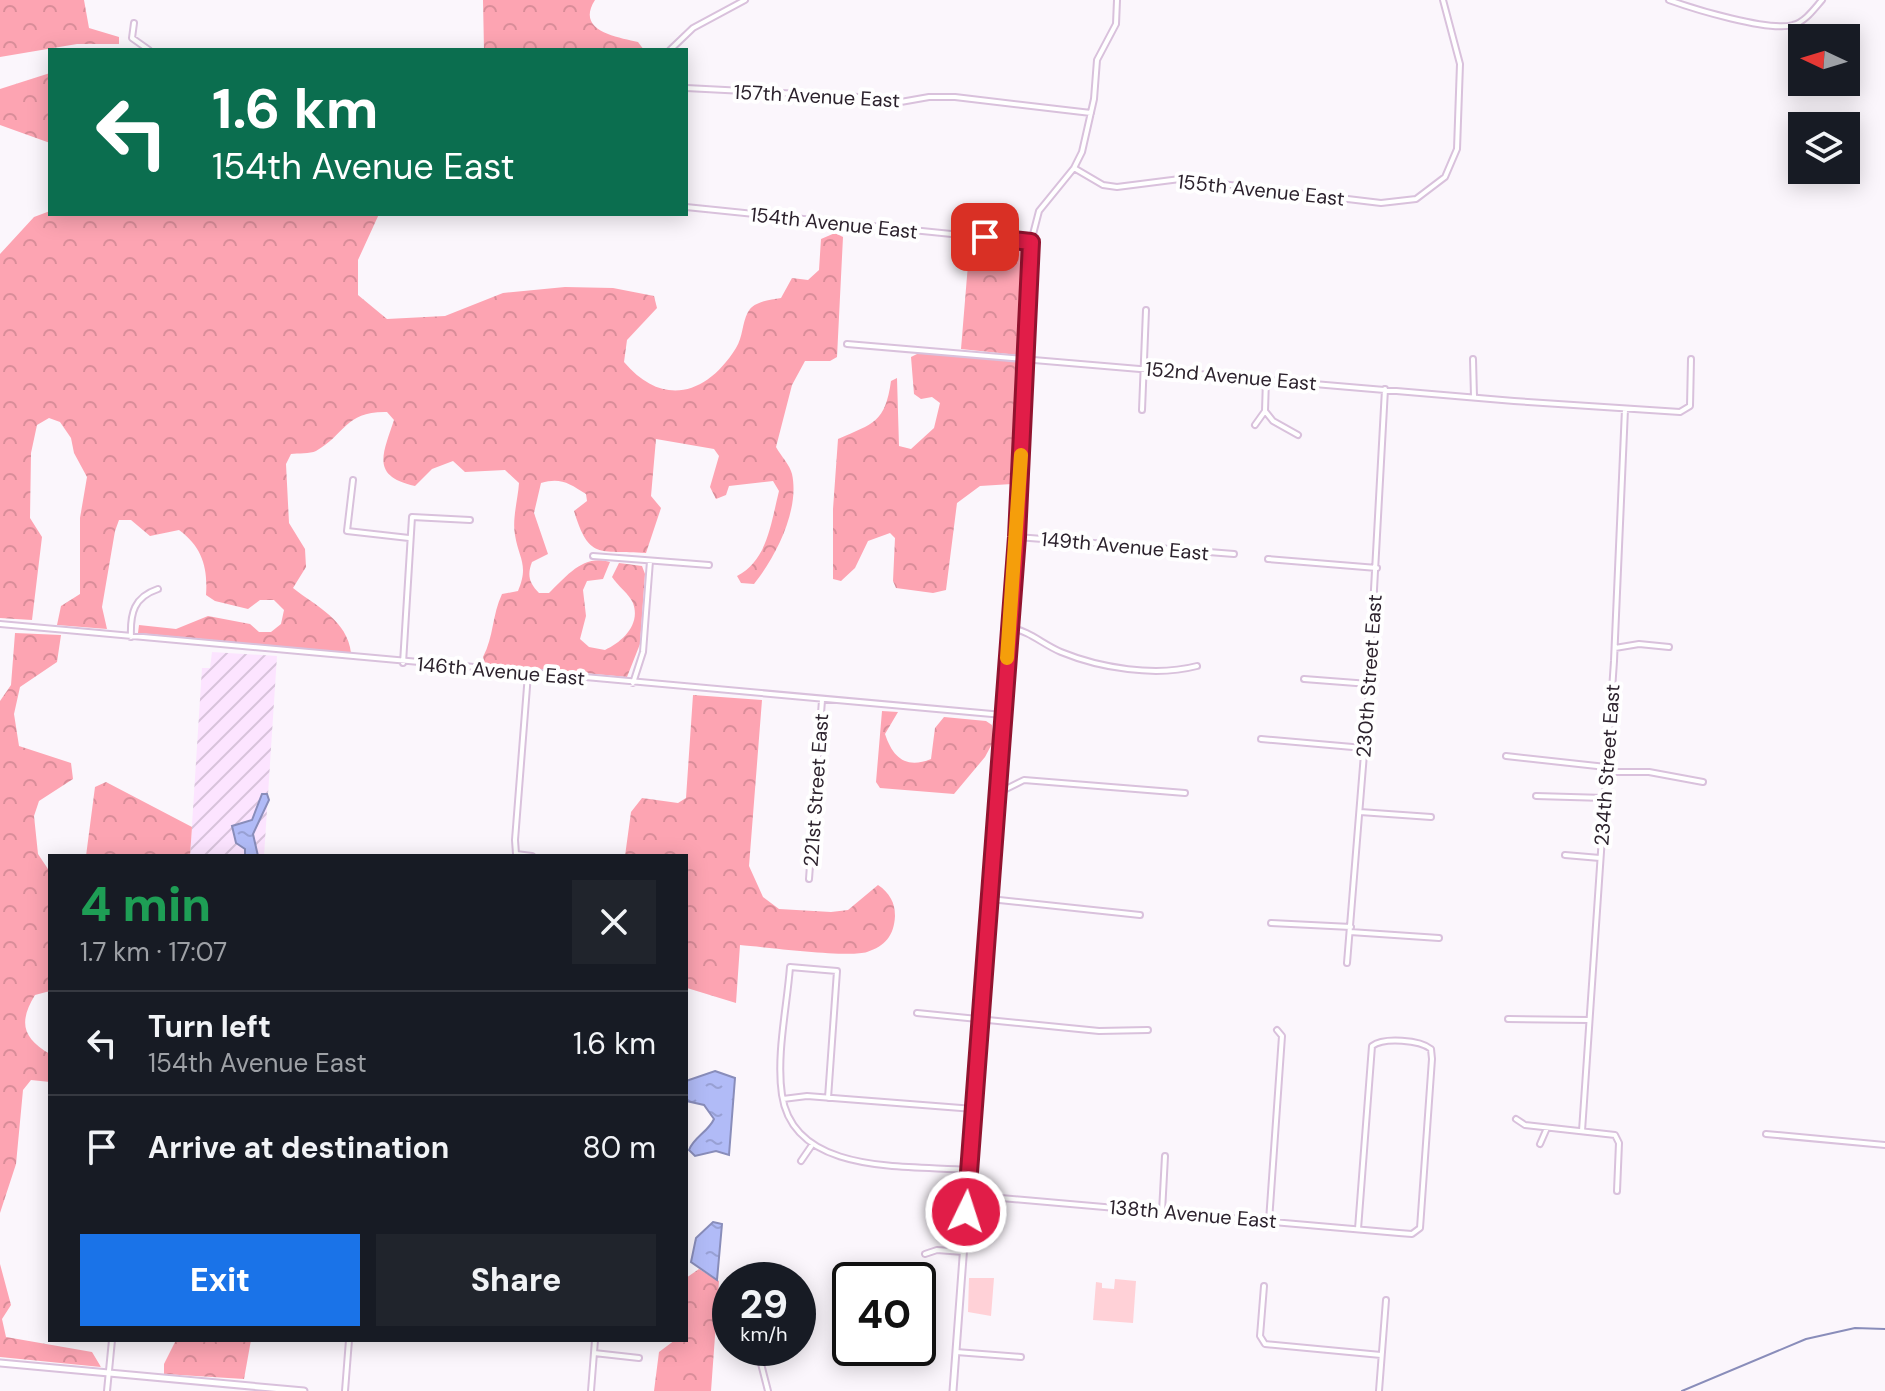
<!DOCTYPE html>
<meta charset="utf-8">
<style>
:root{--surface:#171b24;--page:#20242c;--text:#f1f3f6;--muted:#9ea1a6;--line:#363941;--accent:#1a73e8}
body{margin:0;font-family:"DM Sans",sans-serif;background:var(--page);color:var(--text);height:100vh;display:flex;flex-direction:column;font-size:30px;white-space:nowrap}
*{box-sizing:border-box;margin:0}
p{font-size:26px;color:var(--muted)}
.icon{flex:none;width:44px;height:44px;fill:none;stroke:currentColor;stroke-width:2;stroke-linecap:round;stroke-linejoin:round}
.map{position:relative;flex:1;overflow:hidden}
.details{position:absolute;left:48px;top:854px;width:640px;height:488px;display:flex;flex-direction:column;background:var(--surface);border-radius:0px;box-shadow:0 4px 20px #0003}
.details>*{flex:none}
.guide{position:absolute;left:48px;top:48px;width:640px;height:168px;border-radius:0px;box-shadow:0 4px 20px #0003;background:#0b6e4f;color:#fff;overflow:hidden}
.needle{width:52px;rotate:274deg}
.fabs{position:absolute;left:1788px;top:24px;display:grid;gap:16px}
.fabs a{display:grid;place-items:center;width:72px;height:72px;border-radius:0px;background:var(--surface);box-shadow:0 4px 20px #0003;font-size:40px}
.speed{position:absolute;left:712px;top:1262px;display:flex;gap:16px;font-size:40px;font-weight:700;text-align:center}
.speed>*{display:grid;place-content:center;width:104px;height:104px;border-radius:50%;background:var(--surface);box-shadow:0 4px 20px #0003;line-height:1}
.speed small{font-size:20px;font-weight:400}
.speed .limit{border:4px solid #111;border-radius:12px;background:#fff;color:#111}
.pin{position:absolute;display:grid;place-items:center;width:68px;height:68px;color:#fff;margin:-34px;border-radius:16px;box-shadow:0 4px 12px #0006}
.me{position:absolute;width:88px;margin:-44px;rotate:4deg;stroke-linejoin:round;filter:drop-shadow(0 0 6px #0008)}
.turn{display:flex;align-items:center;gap:28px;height:168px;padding:0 32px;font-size:36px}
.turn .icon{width:104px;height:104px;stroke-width:2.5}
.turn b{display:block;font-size:56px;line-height:68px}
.round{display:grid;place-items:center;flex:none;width:84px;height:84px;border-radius:0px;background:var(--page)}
.head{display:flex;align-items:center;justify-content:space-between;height:136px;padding:0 32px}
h1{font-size:48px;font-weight:800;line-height:60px;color:#1e9e55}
.button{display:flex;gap:16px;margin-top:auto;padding:16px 32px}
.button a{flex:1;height:92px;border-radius:0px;background:var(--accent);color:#fff;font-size:32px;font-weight:800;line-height:92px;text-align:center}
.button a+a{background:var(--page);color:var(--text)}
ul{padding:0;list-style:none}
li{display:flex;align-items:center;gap:24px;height:104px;padding:0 32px;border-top:2px solid var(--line)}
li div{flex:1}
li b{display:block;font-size:30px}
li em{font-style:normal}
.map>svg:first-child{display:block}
.industrial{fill:url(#industrial-furrows)}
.grass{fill:#ffd1d7}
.forest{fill:url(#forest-crowns)}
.water{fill:url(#water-ripples);stroke:#898dba;stroke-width:2}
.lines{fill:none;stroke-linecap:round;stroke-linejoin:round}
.stream{stroke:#898dba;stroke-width:2}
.minor-casing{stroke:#d9c1dc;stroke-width:8}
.tertiary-casing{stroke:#d9c1dc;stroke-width:9}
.secondary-casing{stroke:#d9c1dc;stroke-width:9}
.minor{stroke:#fff;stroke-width:4}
.tertiary{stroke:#fff;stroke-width:5}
.secondary{stroke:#fff;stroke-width:5}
.route-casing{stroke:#92132f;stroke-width:20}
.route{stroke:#e11d48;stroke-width:14}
.slow{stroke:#f59e0b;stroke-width:14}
.labels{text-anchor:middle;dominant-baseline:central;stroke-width:8;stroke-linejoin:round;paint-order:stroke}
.street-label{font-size:20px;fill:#2c222d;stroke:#fff}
</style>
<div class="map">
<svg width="1885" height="1391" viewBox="0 0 1885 1391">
<defs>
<pattern id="industrial-furrows" width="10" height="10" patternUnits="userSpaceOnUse" patternTransform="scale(2)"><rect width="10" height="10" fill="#fce4ff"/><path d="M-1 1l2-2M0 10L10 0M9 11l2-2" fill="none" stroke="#d8c3db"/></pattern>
<pattern id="forest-crowns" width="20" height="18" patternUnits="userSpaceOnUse" patternTransform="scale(2)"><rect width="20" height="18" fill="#fda4b2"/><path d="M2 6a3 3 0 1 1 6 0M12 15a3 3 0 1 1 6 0" fill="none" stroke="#d98d99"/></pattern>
<pattern id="water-ripples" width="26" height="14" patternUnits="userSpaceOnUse" patternTransform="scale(2)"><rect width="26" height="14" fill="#b1bbf7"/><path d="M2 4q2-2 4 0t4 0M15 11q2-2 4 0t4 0" fill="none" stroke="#98a0d4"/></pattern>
</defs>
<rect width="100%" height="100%" fill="#fbf6fc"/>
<path class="industrial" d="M212 652 277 656 264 856H190L202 668H210Z"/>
<path class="grass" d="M969 1278H994L991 1316 968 1312Z
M1115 1279 1136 1281 1133 1323 1093 1320 1096 1282 1102 1283V1288L1114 1289Z"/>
<path class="forest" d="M0 0H84L89 28 119 37V44H77L0 57Z
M483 0H595C575 31 617 37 638 42L644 50H484Z
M50 73V143L0 125V89Z
M50 211 379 214 358 260V295L387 319 445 316 503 293 565 287 613 288 654 296 657 308 627 340 624 362C662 407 706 396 736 348 743 337 742 323 748 312 754 301 770 300 781 298L792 278 808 280 819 270 821 239 835 233 843 237 837 357 830 361H805L792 385 776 447C781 456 790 465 792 474 800 510 775 558 754 584L741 583 737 576C768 560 771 522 779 491L773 481 729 486 726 495 716 499 710 487 719 456 714 449 656 439 651 496 661 508 646 553C598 550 589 560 574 511L587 501 586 494C569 483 560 477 541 483L534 513 548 554 532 562C527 575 529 583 539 593H549C567 576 583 554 610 562L603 579 587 581 583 590 586 616 580 639 589 647 605 650C622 642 641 625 633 603 630 595 617 585 612 577L619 563 642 566 645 574 640 644 627 677 485 664 483 657C494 636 492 615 502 594L518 591C529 565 519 559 515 535 512 519 518 499 519 483L505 470 465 472 453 461 432 469 415 486C370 476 383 454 394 420L387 412C345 411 346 434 316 451 310 454 298 453 291 454L286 464 289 523 305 549 306 567 293 588C317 607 347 620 351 653L138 633 139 625 176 629 208 616 250 624 259 632H271L281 624 284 610 274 600H260L248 609 215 601 206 595C208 567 202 547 179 530L150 536 131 520H119L115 531 102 607 107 629 57 625 61 606 80 594V518L87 477 74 453 71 438 60 422 49 418 37 425 31 453 30 518 42 537 32 620 0 618V254L34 217Z
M970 240 1024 246 1019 355 961 349Z
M919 353 1019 362 1012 484 980 486 957 503 946 590 933 593 896 588 893 581 895 538 890 533 868 541 855 568 841 581 833 579V509L838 439C874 423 885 423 891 381L897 378 899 446 911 449 934 428 940 403 932 397 921 399 914 394 911 357Z
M15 633 61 635 57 662 20 687 14 714 19 746 71 763 73 779 39 801 34 816 38 854 50 872V991L35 995C18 1023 23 1038 50 1054V1082L31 1080 23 1090 16 1164 0 1213V701L11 685Z
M693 695 762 700 749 866 763 897 779 909 831 912 848 910 878 885C890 893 895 903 895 916 894 936 885 946 867 952 849 958 765 947 740 945L736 1003 687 988 686 856H625L631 812 642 798 678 803 686 798Z
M882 711 898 712 885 734C893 758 906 769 931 759L935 728 944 717 986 721 992 725 993 742 985 757 954 794 880 788 876 782Z
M106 782 192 827 190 856H86L95 787Z
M0 1264 11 1305 2 1319 6 1337 92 1352 101 1367 0 1357Z
M699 1269 719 1281 711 1391H654L659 1352 675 1340H686V1278Z
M176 1340H251L244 1379 164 1374V1364Z"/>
<path class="water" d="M262 794H267L269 800 253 834 258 856H245V849L236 843 232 826 252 820Z
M715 1071 735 1078 729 1155 716 1151 695 1156 689 1150C694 1137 708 1132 714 1119L704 1105 686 1101V1081Z
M713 1222 722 1224 717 1280 691 1262 696 1238Z"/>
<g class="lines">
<path class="stream" d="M1682 1391 1806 1339 1855 1328 1885 1329"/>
<defs>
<path id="minor" d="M1669 0C1694 9 1769 32 1793 25 1805 22 1814 9 1822 0
M134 23 132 38 149 50
M670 50 693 28 745 0
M686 88 859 97 895 103 929 97H955L1091 113
M1074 168 1103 185 1117 187 1180 179 1381 203 1416 199 1445 177 1457 149 1460 64 1443 0
M686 207 1031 242 1039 211 1074 168 1082 152 1094 99 1097 60 1116 24 1117 0
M847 344 1514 401 1680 412 1690 406 1691 359
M1473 359 1474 397
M1142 410 1146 310
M1265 411 1273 421 1298 435
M1255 425 1265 411 1266 379
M353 480 347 531 409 538
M1017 537 1234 554
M593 556 709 565
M1268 559 1377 568
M0 624 1003 715
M1010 628C1030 631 1042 644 1061 652 1100 668 1155 677 1197 666
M131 637C130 613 134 597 158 589
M1615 648 1639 644 1669 647
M403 663 412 517 470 520
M528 674 515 840 516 854 532 856
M1304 679 1369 684
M633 683 643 652 650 561
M1261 739 1364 748
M1506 756 1606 767
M1606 772H1649L1703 782
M998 793 1024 780 1185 793
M1536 796 1605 798
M1360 812 1431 817
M1565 855 1600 858
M809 879 822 700
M990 899 1140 915
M1271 923 1351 927
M1350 932 1439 938
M1347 963 1367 717 1385 389
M917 1013 1099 1031 1148 1030
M1508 1019 1589 1020
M828 1098 837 971 790 967C787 1007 776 1055 782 1095 794 1176 908 1165 969 1170
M783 1099 807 1096 974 1109
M1516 1119 1525 1125 1615 1135 1619 1143 1617 1191
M1582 1131 1614 661 1625 409
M1766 1134 1885 1145
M1540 1144 1547 1128
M801 1161 812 1145
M967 1195 1399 1233 1412 1234 1420 1228 1432 1059 1431 1049C1420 1040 1384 1037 1372 1046L1358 1229
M1162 1212 1165 1156
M1269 1221 1282 1036 1277 1030
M925 1254 937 1250 963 1252
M1264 1286 1260 1336 1265 1344 1381 1355
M757 1348 768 1391
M956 1352 1021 1357
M594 1353 639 1358
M107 1391 112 1340
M345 1391 349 1340
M591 1391 595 1340
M1379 1391 1386 1300"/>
<path id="tertiary" d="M953 1391 1017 537 1031 242"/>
<path id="secondary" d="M0 1363 304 1391"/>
</defs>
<use href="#minor" class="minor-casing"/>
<use href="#tertiary" class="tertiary-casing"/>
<use href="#secondary" class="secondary-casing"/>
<use href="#minor" class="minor"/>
<use href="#tertiary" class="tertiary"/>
<use href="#secondary" class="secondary"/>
</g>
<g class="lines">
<defs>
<path id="route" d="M966 1212 1017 537 1031 242 985 237"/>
</defs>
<use href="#route" class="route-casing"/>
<use href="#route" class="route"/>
<path class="slow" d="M1007 658 1021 455"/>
</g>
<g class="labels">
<g class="street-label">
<text transform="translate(817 96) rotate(3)">157th Avenue East</text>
<text transform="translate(1261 190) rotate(6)">155th Avenue East</text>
<text transform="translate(834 223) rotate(6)">154th Avenue East</text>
<text transform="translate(1231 376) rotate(5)">152nd Avenue East</text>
<text transform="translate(1125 546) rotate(5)">149th Avenue East</text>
<text transform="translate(501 671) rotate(5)">146th Avenue East</text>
<text transform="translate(1369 676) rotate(-86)">230th Street East</text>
<text transform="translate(1607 765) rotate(-86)">234th Street East</text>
<text transform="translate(816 790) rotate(-86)">221st Street East</text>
<text transform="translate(1193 1214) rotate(5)">138th Avenue East</text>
</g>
</g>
</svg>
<div class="fabs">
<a><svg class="needle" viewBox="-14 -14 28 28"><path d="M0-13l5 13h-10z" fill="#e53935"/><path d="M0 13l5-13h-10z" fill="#9ea1a6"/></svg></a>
<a><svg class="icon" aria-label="layers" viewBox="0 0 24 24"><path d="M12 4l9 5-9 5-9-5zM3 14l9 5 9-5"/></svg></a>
</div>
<div class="speed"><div>29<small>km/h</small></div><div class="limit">40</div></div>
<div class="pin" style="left:985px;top:237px;background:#d93025"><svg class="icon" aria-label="arrive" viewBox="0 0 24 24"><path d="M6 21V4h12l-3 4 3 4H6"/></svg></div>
<svg class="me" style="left:966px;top:1212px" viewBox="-20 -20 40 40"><circle r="17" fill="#e11d48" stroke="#fff" stroke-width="3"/><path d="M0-11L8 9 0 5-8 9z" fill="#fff"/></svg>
<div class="guide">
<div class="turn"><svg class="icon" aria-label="left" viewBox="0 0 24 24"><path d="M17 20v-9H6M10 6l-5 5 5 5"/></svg><div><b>1.6 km</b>154th Avenue East</div></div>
</div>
<section class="details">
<div class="head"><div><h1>4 min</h1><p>1.7 km · 17:07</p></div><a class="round"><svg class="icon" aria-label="close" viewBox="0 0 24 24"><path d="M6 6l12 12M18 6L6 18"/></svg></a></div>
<ul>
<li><svg class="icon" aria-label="left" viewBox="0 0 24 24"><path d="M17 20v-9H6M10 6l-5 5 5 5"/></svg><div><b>Turn left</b><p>154th Avenue East</p></div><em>1.6 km</em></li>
<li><svg class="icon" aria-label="arrive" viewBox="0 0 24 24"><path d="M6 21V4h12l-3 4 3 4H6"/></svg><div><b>Arrive at destination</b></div><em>80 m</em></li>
</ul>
<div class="button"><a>Exit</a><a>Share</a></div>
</section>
</div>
